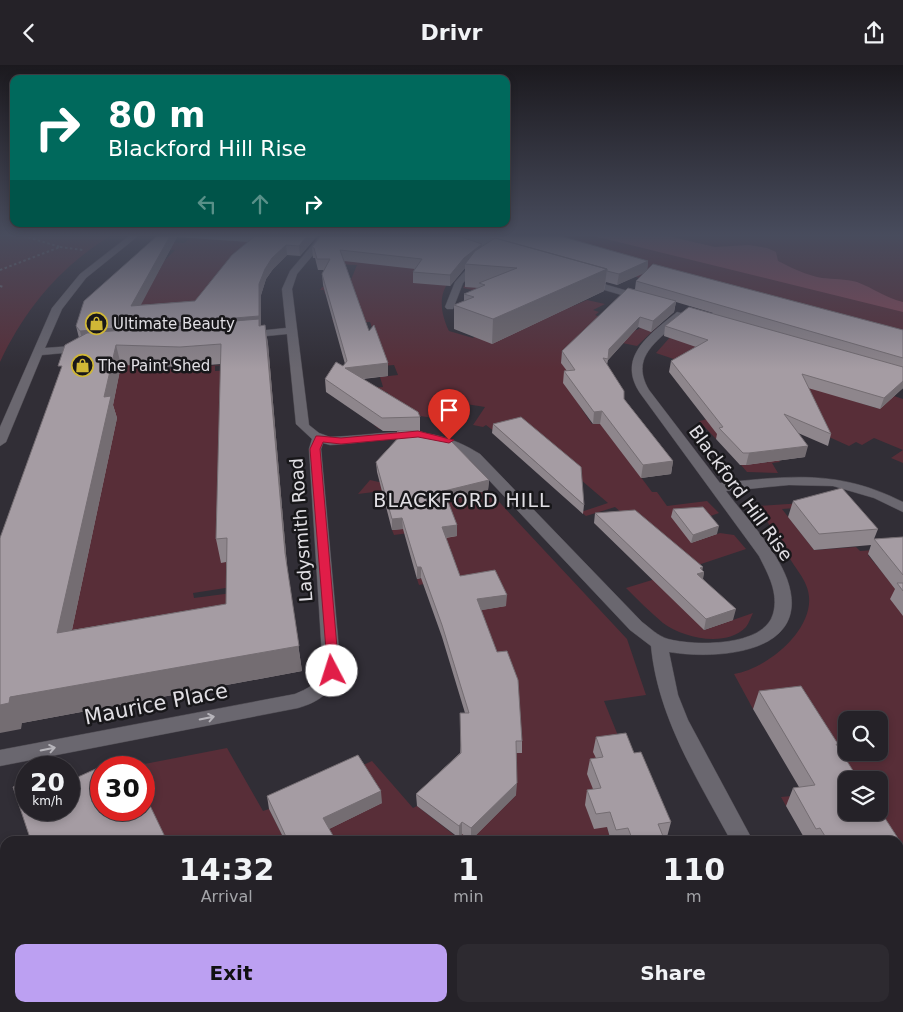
<!DOCTYPE html>
<style>
:root{--surface:#252228;--page:#2d2a30;--text:#f1f3f6;--muted:#a3a4a8;--line:#423f45;--accent:#bca0f2}
body{margin:0;font-family:"DejaVu Sans",sans-serif;background:var(--page);color:var(--text);height:100vh;display:flex;flex-direction:column;font-size:19px;white-space:nowrap}
*{box-sizing:border-box;margin:0}
p{font-size:16px;color:var(--muted)}
.icon{flex:none;width:28px;height:28px;fill:none;stroke:currentColor;stroke-width:2;stroke-linecap:round;stroke-linejoin:round}
.map{position:relative;flex:1;overflow:hidden}
.sheet{position:absolute;left:0px;top:771px;width:904px;height:176px;display:flex;flex-direction:column;background:var(--surface);border-radius:15px 15px 0 0;box-shadow:0 2px 8px #0003,0 0 0 1px var(--line)}
.sheet>*{flex:none}
.top-card{position:absolute;left:10px;top:10px;width:500px;height:152px;border-radius:10px;box-shadow:0 2px 8px #0003,0 0 0 1px var(--line);background:#00695c;color:#fff;overflow:hidden}
.tools{position:absolute;left:838px;top:646px;display:grid;gap:10px}
.tools a{display:grid;place-items:center;width:50px;height:50px;border-radius:10px;background:var(--surface);box-shadow:0 2px 8px #0003,0 0 0 1px var(--line);font-size:25px}
.speed{position:absolute;left:15px;top:691px;display:flex;gap:10px;font-size:25px;font-weight:700;text-align:center}
.speed>*{display:grid;place-content:center;width:65px;height:65px;border-radius:50%;background:var(--surface);box-shadow:0 2px 8px #0003,0 0 0 1px var(--line);line-height:1}
.speed small{font-size:12px;font-weight:400}
.speed .limit{border:8px solid #d22;background:#fff;color:#111}
.pin{position:absolute;display:grid;place-items:center;width:42px;height:42px;color:#fff;margin:-51px -21px;border-radius:50% 50% 50% 0;rotate:-45deg;box-shadow:0 0 5px #0007}
.pin .icon{rotate:45deg}
.me{position:absolute;width:55px;margin:-28px;rotate:355deg;stroke-linejoin:round;filter:drop-shadow(0 0 4px #0008)}
.turn{display:flex;align-items:center;gap:18px;height:105px;padding:0 15px;font-size:22px}
.turn .icon{width:65px;height:65px;stroke-width:2.5}
.turn b{display:block;font-size:35px;line-height:42px}
.lanes{display:flex;align-items:center;height:48px;padding:0 15px;background:#0003;justify-content:center;gap:25px;direction:ltr}
.lanes .off{opacity:.35}
.eta{display:flex;justify-content:space-evenly;align-items:center;height:85px;text-align:center}
.eta b{font-size:30px;font-weight:700;line-height:35px}
.cta{display:flex;gap:10px;margin-top:auto;padding:10px 15px}
.cta a{flex:1;height:58px;border-radius:10px;background:var(--accent);color:#111;font-size:20px;font-weight:700;line-height:58px;text-align:center}
.cta a+a{background:var(--page);color:var(--text)}
header{display:flex;justify-content:space-between;align-items:center;height:65px;padding:0 15px;background:var(--surface);font-size:22px;font-weight:700}
.map>svg:first-child{display:block}
.green{fill:#582e38;fill-rule:evenodd}
.forest{fill:#844655}
.lines{fill:none;stroke-linecap:round;stroke-linejoin:round}
.minor-casing{stroke:#4d4a51;stroke-width:1}
.path-far1{stroke:#6b6970;stroke-width:2;stroke-dasharray:2.5 2.5;stroke-linecap:butt}
.path{stroke:#6b6970;stroke-width:5;stroke-dasharray:5.5 5.5;stroke-linecap:butt}
.minor{fill:#6a676f;fill-rule:evenodd}
.wall{fill:#8e868c;fill-rule:evenodd}
.shaded-wall{fill:#746d72}
.building{fill:#a59ca3;stroke:#746d72;fill-rule:evenodd}
.oneway{stroke:#b7b5bb}
.route{fill:#e11d48;stroke:#92132f}
.labels{text-anchor:middle;dominant-baseline:central;stroke-width:5;stroke-linejoin:round;paint-order:stroke}
.far-poi-label{font-size:15px;fill:#e1dfe4;stroke:#18171a;text-anchor:start}
.street-label{font-size:18px;fill:#e1dfe4;stroke:#18171a}
.neighbourhood-label{font-size:19px;letter-spacing:1px;fill:#e1dfe4;stroke:#18171a}
.near-street-label{font-size:21px;fill:#e1dfe4;stroke:#18171a}
</style>
<header><svg class="icon" aria-label="back" viewBox="0 0 24 24"><path d="M15 5l-7 7 7 7"/></svg>Drivr<svg class="icon" aria-label="share" viewBox="0 0 24 24"><path d="M12 15V3M7 8l5-5 5 5M5 13v7h14v-7"/></svg></header>
<div class="map">
<svg width="903" height="947" viewBox="0 0 903 947">
<rect width="100%" height="100%" fill="#312e36"/>
<path class="green" d="M0 171H110C60 202 25 244 0 297Z
M201 171H264L228 236 133 253 164 196 175 185 157 184 166 177 184 178 190 173 198 174Z
M344 171 449 217C437 231 442 252 449 266L473 273 515 234 463 223 471 209 573 241 587 235 605 239 593 245 599 247 595 250 637 265 647 259 657 262 637 281 588 271 579 340 592 359 608 358 625 391 652 427H657L667 441 707 436 719 448 682 461 699 475 720 468 734 470 746 484 665 511 704 565 753 548C751 552 749 558 746 562 726 583 683 573 663 558 650 547 638 535 626 523L652 515 649 471 615 442 586 451 581 447 608 438 581 415 495 367 486 360 483 362 473 360 485 342 447 336 434 353 413 350 407 361 379 364 374 360 401 350 387 327 355 330 353 325 383 322 380 312 398 310 394 300 346 304 375 271 370 257 334 258 332 254 361 252 352 227 325 229 324 225H320L322 222H348L357 200 334 199Z
M517 171H903V275L645 215Z
M680 261 706 285 703 304 656 288Z
M159 286 156 305 233 299 215 301V306L233 305 232 522 193 528 194 533 232 528 231 551 49 579 117 353H110L121 294Z
M758 306 876 343 894 331 903 334V398L891 393 903 385 874 373 862 380 856 377 849 381 829 372 819 362 762 370 780 397 772 398 778 408 747 407 741 400 768 397 743 371 716 374 699 356 795 334Z
M370 415 401 422 466 431 488 425 627 574 646 630 604 636 623 683 601 707 607 762 611 776H331L325 766 381 738 359 702 372 696 413 743 417 741 458 773 490 741 499 747 516 730 460 688H522L516 624 424 519 419 520 417 514 455 508 442 473 454 462 394 470 392 465 427 461 418 431 384 435 382 426 358 429Z
M834 436 837 440 782 444 814 485 856 482 860 486 903 483 868 490 895 523H903V814L899 776 879 748V715H846L786 741 781 732 802 730 795 639 753 644 734 609C768 604 823 559 806 520 803 512 797 505 792 497 781 479 769 460 758 441ZM846 655H879V688H846Z
M227 683 263 746 269 744 285 776H162L144 732V702H129Z
M618 942H713V947H601Z
M196 943H547L529 947H198Z"/>
<path class="forest" d="M594 171H668L715 182 749 180 767 183 776 187 778 196C792 203 806 210 822 213 833 214 846 214 857 217 873 223 886 233 903 237V247Z"/>
<g class="lines">
<defs>
<path id="minor" d="M129 171H138L86 213 62 244 45 283 85 280 90 283 85 286 42 290 6 377 0 381V362L52 243 80 209Z
M320 171H329L297 209 292 224 309 360 319 368 330 372C389 370 426 355 480 389L642 557C650 563 658 571 668 574 694 581 764 582 773 549 779 528 768 509 759 491L640 328C616 292 650 269 677 247L685 249C665 273 627 288 649 325L720 418C790 411 838 404 903 437V447L874 433 833 421 789 420 726 426C746 453 775 482 787 514 814 589 717 595 669 587L678 630 688 655 753 776H731C697 713 658 653 651 581L630 565 470 395C419 361 386 377 330 380L323 378 321 384 341 607C332 627 319 637 298 643L0 701V685L295 629C307 624 317 619 323 607L309 384 312 374 296 359 287 269 247 273 242 270 247 267 286 263 282 224 290 206Z
M476 194 483 196 463 218 453 244H447L445 242 455 217Z
M587 214 645 231 647 233 642 236 584 219 583 217Z
M817 942H844L846 947H819Z"/>
</defs>
<use href="#minor" class="minor-casing"/>
<path class="path-far1" d="M60 182 83 185
M0 205 60 182 24 171
M0 221 3 222"/>
<path class="path" d="M565 947 583 942"/>
<use href="#minor" class="minor"/>
</g>
<path class="wall" d="M157 171H317L300 191 287 190 273 204 266 214 261 230V261L265 260 268 279 288 512 302 606 22 658 21 664 79 273 76 261ZM177 172 248 177 195 236 140 240ZM221 299 216 474 221 498 226 497V539L72 565 117 353 113 340 121 300 184 302Z
M321 171H560L648 196 647 206 903 265V323L880 344 808 323 831 369 828 381 798 368 805 392 746 400H740L716 374 717 369 669 307 671 296 696 282 664 271 665 261 713 248 676 237 674 247 651 267 638 262 608 295 607 300 624 334 673 396 671 409 641 413 600 359H593L563 318 564 306H567L561 298 562 286 635 224 636 216 645 207 617 220 606 217 604 226 492 279 454 264V240L464 236V229L479 223 465 222V203L450 221 413 218V207L415 204 344 196 369 266 388 311 363 314 420 352V366H408L489 415 488 425 448 436 457 471 446 473 460 511 506 541 481 545 522 676V688H516V730L471 775 462 769 459 773 417 741 416 729 460 688 465 648 442 572 421 513 417 514 403 464 392 465 377 407 376 397 397 374V366H383L326 327 325 314 343 301 345 299 323 220 322 209 324 205H318L315 193H313L312 182Z
M493 359 584 440 583 449 492 368Z
M793 436 878 464 874 474 903 472V551L890 534 895 524 868 489 871 480 814 485 788 452Z
M673 444 717 469 691 478 671 452Z
M595 448 702 505 704 507 703 514 733 555 704 565 594 458Z
M759 626 838 679 837 682 903 781V947H898L896 942H899V776H806L786 741 793 723 799 722 753 644Z
M596 672 634 688 671 757 667 772H664L665 776H611L607 762 594 764 585 740 587 725 593 724 587 709 590 694 596 693 593 687Z
M267 731 382 738 329 764 336 776H285L269 744Z"/>
<path class="shaded-wall" d="M170 171H177V172L134 253 131 241Z
M307 171H317L300 191 299 181Z
M482 179V190L465 199V203L450 221V210L464 193Z
M286 180 287 190 273 204 266 214 261 230V263L83 278 80 266 259 251V219L265 204 272 193Z
M648 196 647 207 617 220 619 209Z
M607 204 604 226 492 279 493 254Z
M676 236 674 247 651 267 653 256Z
M640 252 638 262 608 295 609 284Z
M265 260 268 279 288 512 302 606 22 658 21 664 0 668V640L10 632 299 581 285 488Z
M116 280 121 300 113 340 117 353 66 593 57 568 104 332Z
M388 298V311L346 315 345 303Z
M903 316V323L880 344 884 333Z
M602 346 600 359H593L594 347Z
M808 381 805 392 746 400 749 388Z
M673 396 671 409 641 413 643 400Z
M489 415 488 425 444 437V426Z
M402 453 403 464 392 465V454Z
M457 460V471L442 473V462Z
M719 461 717 469 691 478 693 470Z
M417 502H421V513L417 514Z
M703 502 702 507H704L702 517 697 509 700 503Z
M507 530 506 541 477 546V534Z
M736 544 733 555 704 565 706 554Z
M517 718 516 730 471 775V763Z
M381 726 382 738 325 766 323 753Z
M462 757V769L459 773V761Z"/>
<path class="building" d="M157 171H170L131 241 195 236 232 190 255 171H307L299 181 286 180 272 193 265 204 259 219V251L80 266 76 261 84 236Z
M321 171H458L482 179 464 193 450 210 413 207 422 194 340 185 369 266 374 260 388 298 345 303 418 347 420 352 382 353 325 314 336 297 343 301 347 296 322 209 330 194H317L314 183 312 182Z
M485 171H560L648 196 619 209 607 206V204L495 173 493 174Z
M495 173 607 204 493 254 454 240 474 232 464 229 485 220 479 218 517 203 465 199 475 186Z
M653 199 903 265V293L636 216Z
M628 223 676 236 653 256 640 252 609 284 608 294 603 293 624 326V334L673 396 643 400 602 346 594 347 564 306 575 305 562 286Z
M689 242 903 302V316L884 333 802 309 831 369 784 349 808 381 749 388H743L719 363 723 362 671 296 708 275 665 261Z
M259 254V261L265 260 285 488 299 581 10 632 9 638 0 640V473L62 301H58L65 280 87 268ZM221 279 216 474 227 473 226 539 57 568 111 331 104 332 116 280 180 282Z
M521 352 581 402 584 440 493 359Z
M397 366H418L451 376 489 415 444 426 457 460 442 462 460 511 495 505 507 530 477 534 497 587 507 586 518 615 522 676H516L517 718 471 763 462 757 459 761 416 729 461 688 460 648H469L442 560 421 502H417L402 453 392 454 376 397 402 369Z
M842 423 878 464 819 469 793 436Z
M703 442 719 461 693 470 673 444Z
M635 445 703 502 700 503 704 507 697 509 736 544 706 554 595 448Z
M903 472V510L874 474Z
M897 518H903V526Z
M801 621 838 679H836L859 715H846V748H879V744L903 781V904L899 897V776H828L820 763 816 764 793 723 815 720 759 626Z
M626 668 634 688 641 687 671 757 658 759 665 776H633L628 763 616 765 610 747 596 749 587 725 601 723 590 694 603 692 596 672Z
M358 690 381 726 323 753 336 776H288L267 731Z
M100 702 101 706V745H144V728L167 776H31L13 722 26 716V745H69V716Z
M84 942H196L198 947H86Z
M687 942H774L776 947H668Z"/>
<defs><path id="oneway-shaft" d="M-6 0H5M1.5-3L5.5 0L1.5 3" fill="none" stroke-width="1.6" stroke-linecap="round" stroke-linejoin="round" transform="scale(1.25)"/></defs>
<g class="oneway">
<use href="#oneway-shaft" transform="translate(207 653) rotate(-11)"/>
<use href="#oneway-shaft" transform="translate(48 684) rotate(-11)"/>
</g>
<linearGradient id="sky" x2="0" y2="1"><stop stop-color="#1b191e"/><stop offset="0.56" stop-color="#484c5d"/><stop offset="1" stop-color="#484c5d" stop-opacity="0"/></linearGradient>
<rect width="903" height="304" fill="url(#sky)"/>
<path class="route" d="M418 366 454 375 449 378 418 372 341 379 323 377 320 384 339 606 337 610H328L310 384 316 371H319L341 373Z"/>
<defs>
<symbol id="shop-ring" viewBox="-11 -11 22 22"><circle r="9.5" fill="#18171a" stroke="#d0b736" stroke-width="1.5"/><path d="M-5-2.5h2.3a2.7 3.5 0 0 1 5.4 0H5L5.5 6h-11ZM-1.5-2.5h3a1.5 2.3 0 0 0-3 0Z" fill="#d0b736"/></symbol>
</defs>
<g fill-rule="evenodd">
<use href="#shop-ring" x="84" y="246" width="25" height="25"/>
<use href="#shop-ring" x="70" y="288" width="25" height="25"/>
</g>
<g class="labels">
<g class="far-poi-label">
<text x="113" y="259">Ultimate Beauty</text>
<text x="98" y="301">The Paint Shed</text>
</g>
<g class="street-label">
<text transform="translate(741 428) rotate(54)">Blackford Hill Rise</text>
<text transform="translate(301 465) rotate(-94)">Ladysmith Road</text>
</g>
<g class="neighbourhood-label">
<text x="462" y="435">BLACKFORD HILL</text>
</g>
<g class="near-street-label">
<text transform="translate(156 639) rotate(-11)">Maurice Place</text>
</g>
</g>
</svg>
<div class="tools">
<a><svg class="icon" aria-label="search" viewBox="0 0 24 24"><circle cx="10" cy="10" r="6"/><path d="M15 15l6 6"/></svg></a>
<a><svg class="icon" aria-label="layers" viewBox="0 0 24 24"><path d="M12 4l9 5-9 5-9-5zM3 14l9 5 9-5"/></svg></a>
</div>
<div class="speed"><div>20<small>km/h</small></div><div class="limit">30</div></div>
<div class="pin" style="left:449px;top:375px;background:#d93025"><svg class="icon" aria-label="arrive" viewBox="0 0 24 24"><path d="M6 21V4h12l-3 4 3 4H6"/></svg></div>
<svg class="me" style="left:332px;top:606px" viewBox="-20 -20 40 40"><circle r="19" fill="#fff"/><path d="M0-13L10 11 0 6-10 11z" fill="#e11d48"/></svg>
<div class="top-card">
<div class="turn"><svg class="icon" aria-label="right" viewBox="0 0 24 24"><path d="M7 20v-9h11M14 6l5 5-5 5"/></svg><div><b>80 m</b>Blackford Hill Rise</div></div>
<div class="lanes"><svg class="icon off" aria-label="left" viewBox="0 0 24 24"><path d="M17 20v-9H6M10 6l-5 5 5 5"/></svg><svg class="icon off" aria-label="ahead" viewBox="0 0 24 24"><path d="M12 20V5M6 11l6-6 6 6"/></svg><svg class="icon" aria-label="right" viewBox="0 0 24 24"><path d="M7 20v-9h11M14 6l5 5-5 5"/></svg></div>
</div>
<section class="sheet">
<div class="eta">
<div><b>14:32</b><p>Arrival</p></div>
<div><b>1</b><p>min</p></div>
<div><b>110</b><p>m</p></div>
</div>
<div class="cta"><a>Exit</a><a>Share</a></div>
</section>
</div>
